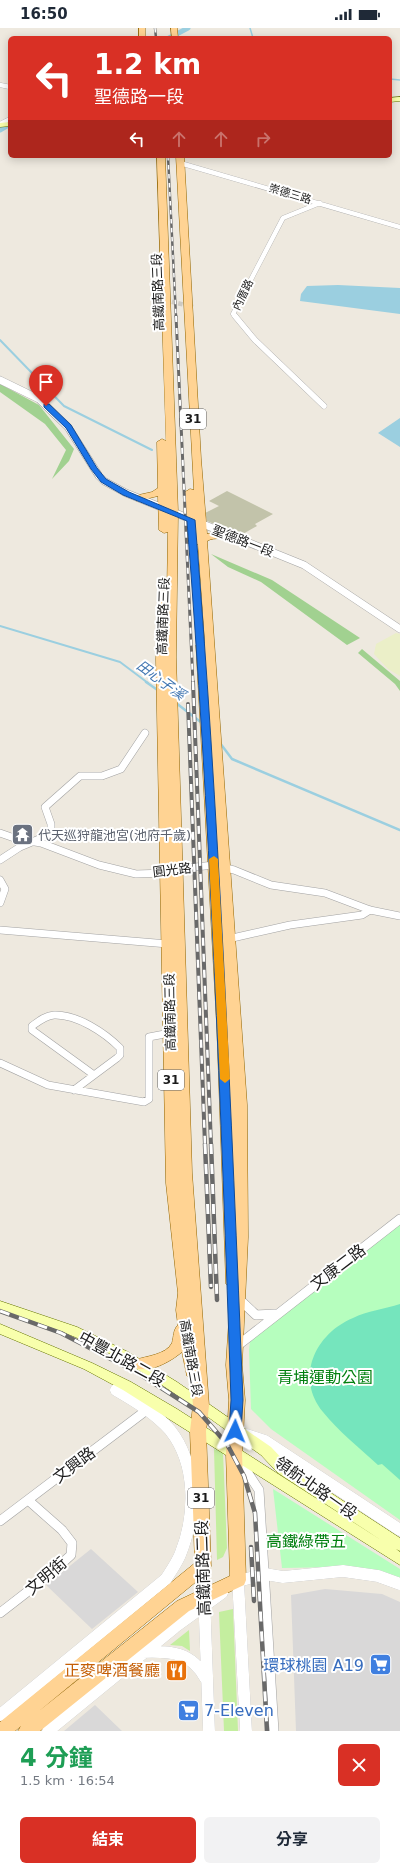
<!DOCTYPE html>
<html lang="zh-TW">
<meta charset="utf-8">
<style>
:root{--surface:#fff;--page:#f2f2f3;--text:#1f2937;--muted:#747a83;--accent:#d93025}
body{margin:0;font-family:"DejaVu Sans","Noto Sans TC",sans-serif;background:var(--page);color:var(--text);height:100vh;display:flex;flex-direction:column;font-size:15px;white-space:nowrap}
*{box-sizing:border-box;margin:0}
p{font-size:13px;color:var(--muted)}
.icon{flex:none;width:22px;height:22px;fill:none;stroke:currentColor;stroke-width:2;stroke-linecap:round;stroke-linejoin:round}
.map{position:relative;height:1703px;overflow:hidden}
.details{display:flex;flex-direction:column;background:var(--surface);flex:1}
.details>*{flex:none}
.banner{position:absolute;left:8px;top:8px;width:384px;height:122px;border-radius:6px;box-shadow:0 2px 10px #0003;background:#d93025;color:#fff;overflow:hidden}
.pin{position:absolute;display:grid;place-items:center;width:34px;height:34px;color:#fff;margin:-41px -17px;border-radius:50% 50% 50% 0;rotate:-45deg;box-shadow:0 0 4px #0007}
.pin .icon{rotate:45deg}
.me{position:absolute;width:44px;margin:-22px;rotate:2deg;stroke-linejoin:round;filter:drop-shadow(0 0 3px #0008)}
.turn{display:flex;align-items:center;gap:14px;height:84px;padding:0 20px;font-size:18px}
.turn .icon{width:52px;height:52px;stroke-width:2.5}
.turn b{display:block;font-size:28px;line-height:34px}
.lanes{display:flex;align-items:center;height:38px;padding:0 20px;background:#0003;justify-content:center;gap:20px;direction:ltr}
.lanes .off{opacity:.35}
.round{display:grid;place-items:center;flex:none;width:42px;height:42px;border-radius:6px;background:var(--page)}
.headline{display:flex;align-items:center;justify-content:space-between;height:68px;padding:0 20px}
h1{font-size:24px;font-weight:700;line-height:30px;color:#1e9e55}
.action{display:flex;gap:8px;margin-top:auto;padding:8px 20px}
.action a{flex:1;height:46px;border-radius:6px;background:var(--accent);color:#fff;font-size:16px;font-weight:700;line-height:46px;text-align:center}
.action a+a{background:var(--page);color:var(--text)}
.status{display:flex;justify-content:space-between;align-items:center;height:28px;padding:0 20px;background:var(--surface);direction:ltr}
.status svg{height:11px;fill:currentColor}
.map>svg:first-child{display:block}
.residential{fill:#d9d8d8}
.construction{fill:#c2c3aa}
.farmland{fill:#ebefc8}
.grass{fill:#c4ee9f}
.forest{fill:#a1d190}
.park{fill:#b6febe}
.pitch{fill:#75e5bd}
.water{fill:#9bcfe0}
.lines{fill:none;stroke-linecap:round;stroke-linejoin:round}
.stream-far2{stroke:#9bcfe0;stroke-width:1.5}
.stream-far1{stroke:#9bcfe0;stroke-width:2}
.stream{stroke:#9bcfe0;stroke-width:2.5}
.canal{stroke:#9bcfe0;stroke-width:5}
.minor-tunnel{stroke:#cecac2;stroke-width:4.5;stroke-dasharray:4.5 2;stroke-linecap:butt}
.minor-far3-casing{stroke:#a2a2a2;stroke-width:5}
.minor-far2-casing{stroke:#a2a2a2;stroke-width:6}
.minor-far1-casing{stroke:#a2a2a2;stroke-width:8}
.minor-casing{stroke:#a2a2a2;stroke-width:10}
.tertiary-far1-casing{stroke:#a2a2a2;stroke-width:8}
.tertiary-casing{stroke:#a2a2a2;stroke-width:12}
.secondary-casing{stroke:#647400;stroke-width:1}
.primary-casing{stroke:#926500;stroke-width:1}
.minor-far3{stroke:#fff;stroke-width:4.5}
.minor-far2{stroke:#fff;stroke-width:5.5}
.minor-far1{stroke:#fff;stroke-width:7}
.minor{stroke:#fff;stroke-width:9}
.tertiary-far1{stroke:#fff;stroke-width:7}
.tertiary{stroke:#fff;stroke-width:12}
.secondary{fill:#f8ffac;fill-rule:evenodd}
.primary{fill:#ffd393;fill-rule:evenodd}
.rail-far3-casing{stroke:#696969;stroke-width:2.5}
.rail-far2-casing{stroke:#696969;stroke-width:3}
.rail-far1-casing{stroke:#696969;stroke-width:4}
.rail-casing{stroke:#696969;stroke-width:4.5}
.rail-far3{stroke:#fff;stroke-width:1.5;stroke-dasharray:4.5;stroke-linecap:butt}
.rail-far2{stroke:#fff;stroke-width:2;stroke-dasharray:6;stroke-linecap:butt}
.rail-far1{stroke:#fff;stroke-width:2.5;stroke-dasharray:8;stroke-linecap:butt}
.rail{stroke:#fff;stroke-width:3;stroke-dasharray:10;stroke-linecap:butt}
.route{fill:#1a73e8;stroke:#114b97}
.slow{fill:#f59e0b}
.labels{text-anchor:middle;dominant-baseline:central;stroke-width:4;stroke-linejoin:round;paint-order:stroke}
.far-street-label{font-size:11px;fill:#1b1b1b;stroke:#fff}
.shield{fill:#fff;stroke:#5f5f5f;stroke-width:1}
.shield-label{font-size:12px;font-weight:bold;fill:#1b1b1b}
.street-label{font-size:13px;fill:#1b1b1b;stroke:#fff}
.worship-label{font-size:13px;fill:#5b616d;stroke:#fff;text-anchor:start}
.water-label{font-size:14px;font-style:italic;fill:#4176b1;stroke:#fff}
.near-street-label{font-size:16px;fill:#1b1b1b;stroke:#fff}
.near-park-label{font-size:16px;fill:#028010;stroke:#fff}
.near-shop-label{font-size:16px;fill:#366cbe;stroke:#fff;text-anchor:end}
.near-food-label{font-size:16px;fill:#c56008;stroke:#fff;text-anchor:end}
</style>
<div class="status"><b>16:50</b><svg viewBox="0 0 49 12"><path d="M0 12V9h3v3zM5 12V6h3v6zM10 12V3h3v9zM15 12V0h3v12zM26 1h20v11H26zM47 4h2v5h-2z"/></svg></div>
<div class="map">
<svg width="400" height="1703" viewBox="0 0 400 1703">
<rect width="100%" height="100%" fill="#eee9df"/>
<path class="residential" d="M91 1521 138 1564 92 1601 46 1557Z
M325 1561 382 1566 400 1574V1703H296L291 1567Z
M95 1677 122 1703H64Z"/>
<path class="construction" d="M227 463 273 486 255 496 257 498 241 507 207 493 205 485 219 478 209 473Z"/>
<path class="farmland" d="M396 605 400 606V648L388 641 374 626 376 616Z"/>
<path class="grass" d="M214 1421 223 1424 227 1520 223 1529 217 1532Z
M233 1581 238 1703H224L219 1584Z
M189 1602 190 1623 182 1618 170 1617Z"/>
<path class="forest" d="M0 356 39 377 74 421 69 433 52 451 66 422 45 396 0 364Z
M211 526 272 552 360 610 347 617 261 554 228 539Z
M362 621 400 653V663L395 656 358 625Z"/>
<path class="park" d="M400 1196V1492L271 1401 251 1381 249 1322 250 1313Z
M273 1461 400 1541V1552L337 1539 282 1540Z"/>
<path class="pitch" d="M400 1276V1452L382 1436 378 1437C361 1421 338 1403 323 1384 295 1349 315 1306 353 1290 367 1283 385 1281 400 1276Z"/>
<path class="water" d="M338 257 400 260V286L300 273 301 266 307 258Z
M400 390V419L378 405Z"/>
<g class="lines">
<path class="stream-far2" d="M250 0 253 10
M390 51 400 52"/>
<path class="stream-far1" d="M0 312 64 378 152 422
M0 598 120 634 148 655"/>
<path class="stream" d="M146 654 159 663
M176 675 202 695
M220 715 232 731 400 802"/>
<path class="canal" d="M169 10 188 0
M0 102 10 96"/>
<path class="minor-tunnel" d="M153 269 193 279"/>
<defs>
<path id="minor-far3" d="M0 57 10 59
M0 96 10 91
M180 135 400 199
M236 289 233 286 283 190 320 175"/>
<path id="minor-far2" d="M235 288 255 312 324 378"/>
<path id="minor-far1" d="M0 805 17 811 41 815 99 837 136 846 166 845 177 841 214 837 234 842 271 857 325 865 370 882 400 888
M0 832 20 819 51 806V796L45 779 80 748H102L121 741 145 705
M0 852 5 861 0 875
M0 902 168 916
M228 911 290 897 362 887 370 882
M0 1035 48 1057 144 1074 149 1071V1009L170 1005
M74 1062 117 1030 120 1027V1020C105 1005 77 986 54 987 45 988 39 993 32 998V1002L94 1047"/>
<path id="minor" d="M239 1271 256 1287 275 1286
M237 1318 400 1191
M238 1430 259 1462 274 1703
M0 1493 148 1381
M0 1585 49 1547 71 1527 72 1515 62 1502 28 1472"/>
<path id="tertiary-far1" d="M0 352 39 371 68 399 99 448 104 453 126 465 304 537 400 601"/>
<path id="tertiary" d="M247 1407 265 1413 400 1502
M203 1538 209 1703
M238 1552 246 1703
M235 1554 265 1546 283 1549 343 1543 378 1548 400 1556
M143 1624C171 1623 192 1624 206 1651
M0 1687 166 1551C171 1543 176 1536 180 1527 196 1488 197 1436 170 1402 155 1385 135 1373 116 1362
M48 1703 175 1599 222 1565"/>
<path id="secondary" d="M400 69V73L390 74V70Z
M10 94V98L0 99V95Z
M0 1273 77 1299 128 1324 177 1354 271 1419 288 1437 400 1510V1523L396 1521 400 1524V1537L123 1362 84 1341 0 1306V1296L92 1335 131 1354 177 1381 384 1514 278 1445 261 1427C214 1394 168 1358 118 1330 81 1309 41 1295 0 1283Z"/>
<path id="primary" d="M139 0H145V10H139Z
M171 0H177L178 10H172Z
M157 128H165L178 484 176 629 192 1145 209 1378 206 1403 211 1538 209 1543 39 1683 177 1573 230 1548 226 1425 229 1372 226 1337 231 1261 226 1256 217 1001 196 617 201 614 205 615 198 516 193 518 188 515 185 464 190 461 194 462 176 128H184L201 431 207 506 220 504 230 505 232 507C226 513 215 508 207 513L247 1077 248 1209 242 1337 245 1372 242 1425 246 1552 244 1557 189 1583 40 1703H18L21 1698 15 1703H0V1694L195 1535 190 1403 193 1378 191 1350 187 1348 182 1324C170 1334 150 1345 135 1340L132 1336 135 1332C146 1328 166 1327 172 1315 174 1308 173 1302 178 1297L176 1282 178 1265 166 1155 156 631 159 568 160 566H167L168 504 164 505 159 502 158 468 137 473 132 470 134 468 152 464 158 460 157 414 162 411 166 413Z"/>
</defs>
<use href="#minor-far3" class="minor-far3-casing"/>
<use href="#minor-far2" class="minor-far2-casing"/>
<use href="#minor-far1" class="minor-far1-casing"/>
<use href="#minor" class="minor-casing"/>
<use href="#tertiary-far1" class="tertiary-far1-casing"/>
<use href="#tertiary" class="tertiary-casing"/>
<use href="#secondary" class="secondary-casing"/>
<use href="#primary" class="primary-casing"/>
<use href="#minor-far3" class="minor-far3"/>
<use href="#minor-far2" class="minor-far2"/>
<use href="#minor-far1" class="minor-far1"/>
<use href="#minor" class="minor"/>
<use href="#tertiary-far1" class="tertiary-far1"/>
<use href="#tertiary" class="tertiary"/>
<use href="#secondary" class="secondary"/>
<use href="#primary" class="primary"/>
<defs>
<path id="rail-far3" d="M155 0 156 10
M168 128 176 289"/>
<path id="rail-far2" d="M176 288 193 655"/>
<path id="rail-far1" d="M193 654 211 1117
M188 676 205 1117"/>
<path id="rail" d="M205 1116 211 1259
M211 1116 217 1272
M0 1283 61 1305 138 1345 199 1384 227 1416 244 1448 255 1485 267 1703
M251 1519 254 1573"/>
</defs>
<use href="#rail-far3" class="rail-far3-casing"/>
<use href="#rail-far2" class="rail-far2-casing"/>
<use href="#rail-far1" class="rail-far1-casing"/>
<use href="#rail" class="rail-casing"/>
<use href="#rail-far3" class="rail-far3"/>
<use href="#rail-far2" class="rail-far2"/>
<use href="#rail-far1" class="rail-far1"/>
<use href="#rail" class="rail"/>
</g>
<path class="route" d="M44 376H49L71 397 97 440 106 451 129 464 195 492C219 785 231 1079 243 1372L241 1403 239 1406H231L229 1403 231 1372C221 1079 210 786 187 493L123 467 101 454 91 441 66 400 44 379Z"/>
<path class="slow" d="M214 828 218 831 230 1051 225 1055 220 1051 209 831Z"/>
<defs>
<symbol id="temple-square" viewBox="-11 -11 22 22"><rect x="-9" y="-9" width="18" height="18" rx="4" fill="#6b7280" stroke="#fff"/><path d="M0-6L5-2H3V0L6.5 2.5H4V6H1.5V3h-3V6H-4V2.5H-6.5L-3 0V-2H-5Z" fill="#fff"/></symbol>
<symbol id="supermarket-square" viewBox="-11 -11 22 22"><rect x="-9" y="-9" width="18" height="18" rx="4" fill="#3f7fe0" stroke="#fff"/><path d="M-6-5.5h2.5l.6 2H6L4.5 2H-2.5L-4.4-4H-6ZM-1.5 3.2a1.3 1.3 0 1 0 .1 0ZM3 3.2a1.3 1.3 0 1 0 .1 0Z" fill="#fff"/></symbol>
<symbol id="restaurant-square" viewBox="-11 -11 22 22"><rect x="-9" y="-9" width="18" height="18" rx="4" fill="#e8710a" stroke="#fff"/><path d="M-5-6h1v4h1v-4h1v4h1v-4h1v5L-1.5 .5V6h-2V.5L-5-1ZM5-6V6H3V1.5H1.5Q1.5-4 5-6Z" fill="#fff"/></symbol>
</defs>
<g fill-rule="evenodd">
<use href="#temple-square" x="10" y="794" width="25" height="25"/>
<use href="#supermarket-square" x="368" y="1624" width="25" height="25"/>
<use href="#restaurant-square" x="164" y="1630" width="25" height="25"/>
<use href="#supermarket-square" x="176" y="1670" width="25" height="25"/>
</g>
<g class="labels">
<g class="far-street-label">
<text transform="translate(290 166) rotate(17)">崇德三路</text>
<text transform="translate(243 267) rotate(-64)">內厝路</text>
</g>
<g class="shield">
<rect x="180" y="381" width="26" height="20" rx="3"/>
<rect x="158" y="1042" width="26" height="20" rx="3"/>
<rect x="188" y="1460" width="26" height="20" rx="3"/>
</g>
<g class="shield-label">
<text x="193" y="391">31</text>
<text x="171" y="1052">31</text>
<text x="201" y="1470">31</text>
</g>
<g class="street-label">
<text transform="translate(158 264) rotate(-92)">高鐵南路三段</text>
<text transform="translate(243 513) rotate(21)">聖德路一段</text>
<text transform="translate(163 588) rotate(-88)">高鐵南路三段</text>
<text transform="translate(172 842) rotate(-7)">圓光路</text>
<text transform="translate(170 984) rotate(-91)">高鐵南路三段</text>
<text transform="translate(191 1330) rotate(80)">高鐵南路三段</text>
</g>
<g class="worship-label">
<text x="38" y="807">代天巡狩龍池宮(池府千歲)</text>
</g>
<g class="water-label">
<text transform="translate(161 652) rotate(36)">田心子溪</text>
</g>
<g class="near-street-label">
<text transform="translate(338 1239) rotate(-37)">文康二路</text>
<text transform="translate(122 1331) rotate(29)">中豐北路二段</text>
<text transform="translate(74 1437) rotate(-37)">文興路</text>
<text transform="translate(316 1460) rotate(35)">領航北路一段</text>
<text transform="translate(203 1540) rotate(-92)">高鐵南路二段</text>
<text transform="translate(46 1548) rotate(-40)">文明街</text>
</g>
<g class="near-park-label">
<text x="325" y="1349">青埔運動公園</text>
<text x="306" y="1513">高鐵綠帶五</text>
</g>
<g class="near-shop-label">
<text x="364" y="1637">環球桃園 A19</text>
<text x="204" y="1682" text-anchor="start">7-Eleven</text>
</g>
<g class="near-food-label">
<text x="160" y="1642">正麥啤酒餐廳</text>
</g>
</g>
</svg>
<div class="pin" style="left:46px;top:378px;background:#d93025"><svg class="icon" aria-label="arrive" viewBox="0 0 24 24"><path d="M6 21V4h12l-3 4 3 4H6"/></svg></div>
<svg class="me" style="left:235px;top:1403px" viewBox="-20 -20 40 40"><path d="M0-17L14 15 0 8-14 15z" fill="#1a73e8" stroke="#fff" stroke-width="4"/></svg>
<div class="banner">
<div class="turn"><svg class="icon" aria-label="left" viewBox="0 0 24 24"><path d="M17 20v-9H6M10 6l-5 5 5 5"/></svg><div><b>1.2 km</b>聖德路一段</div></div>
<div class="lanes"><svg class="icon" aria-label="left" viewBox="0 0 24 24"><path d="M17 20v-9H6M10 6l-5 5 5 5"/></svg><svg class="icon off" aria-label="ahead" viewBox="0 0 24 24"><path d="M12 20V5M6 11l6-6 6 6"/></svg><svg class="icon off" aria-label="ahead" viewBox="0 0 24 24"><path d="M12 20V5M6 11l6-6 6 6"/></svg><svg class="icon off" aria-label="right" viewBox="0 0 24 24"><path d="M7 20v-9h11M14 6l5 5-5 5"/></svg></div>
</div>
</div>
<section class="details">
<div class="headline"><div><h1>4 分鐘</h1><p>1.5 km · 16:54</p></div><a class="round" style="background:#d93025;color:#fff"><svg class="icon" aria-label="close" viewBox="0 0 24 24"><path d="M6 6l12 12M18 6L6 18"/></svg></a></div>
<div class="action"><a>結束</a><a>分享</a></div>
</section>
